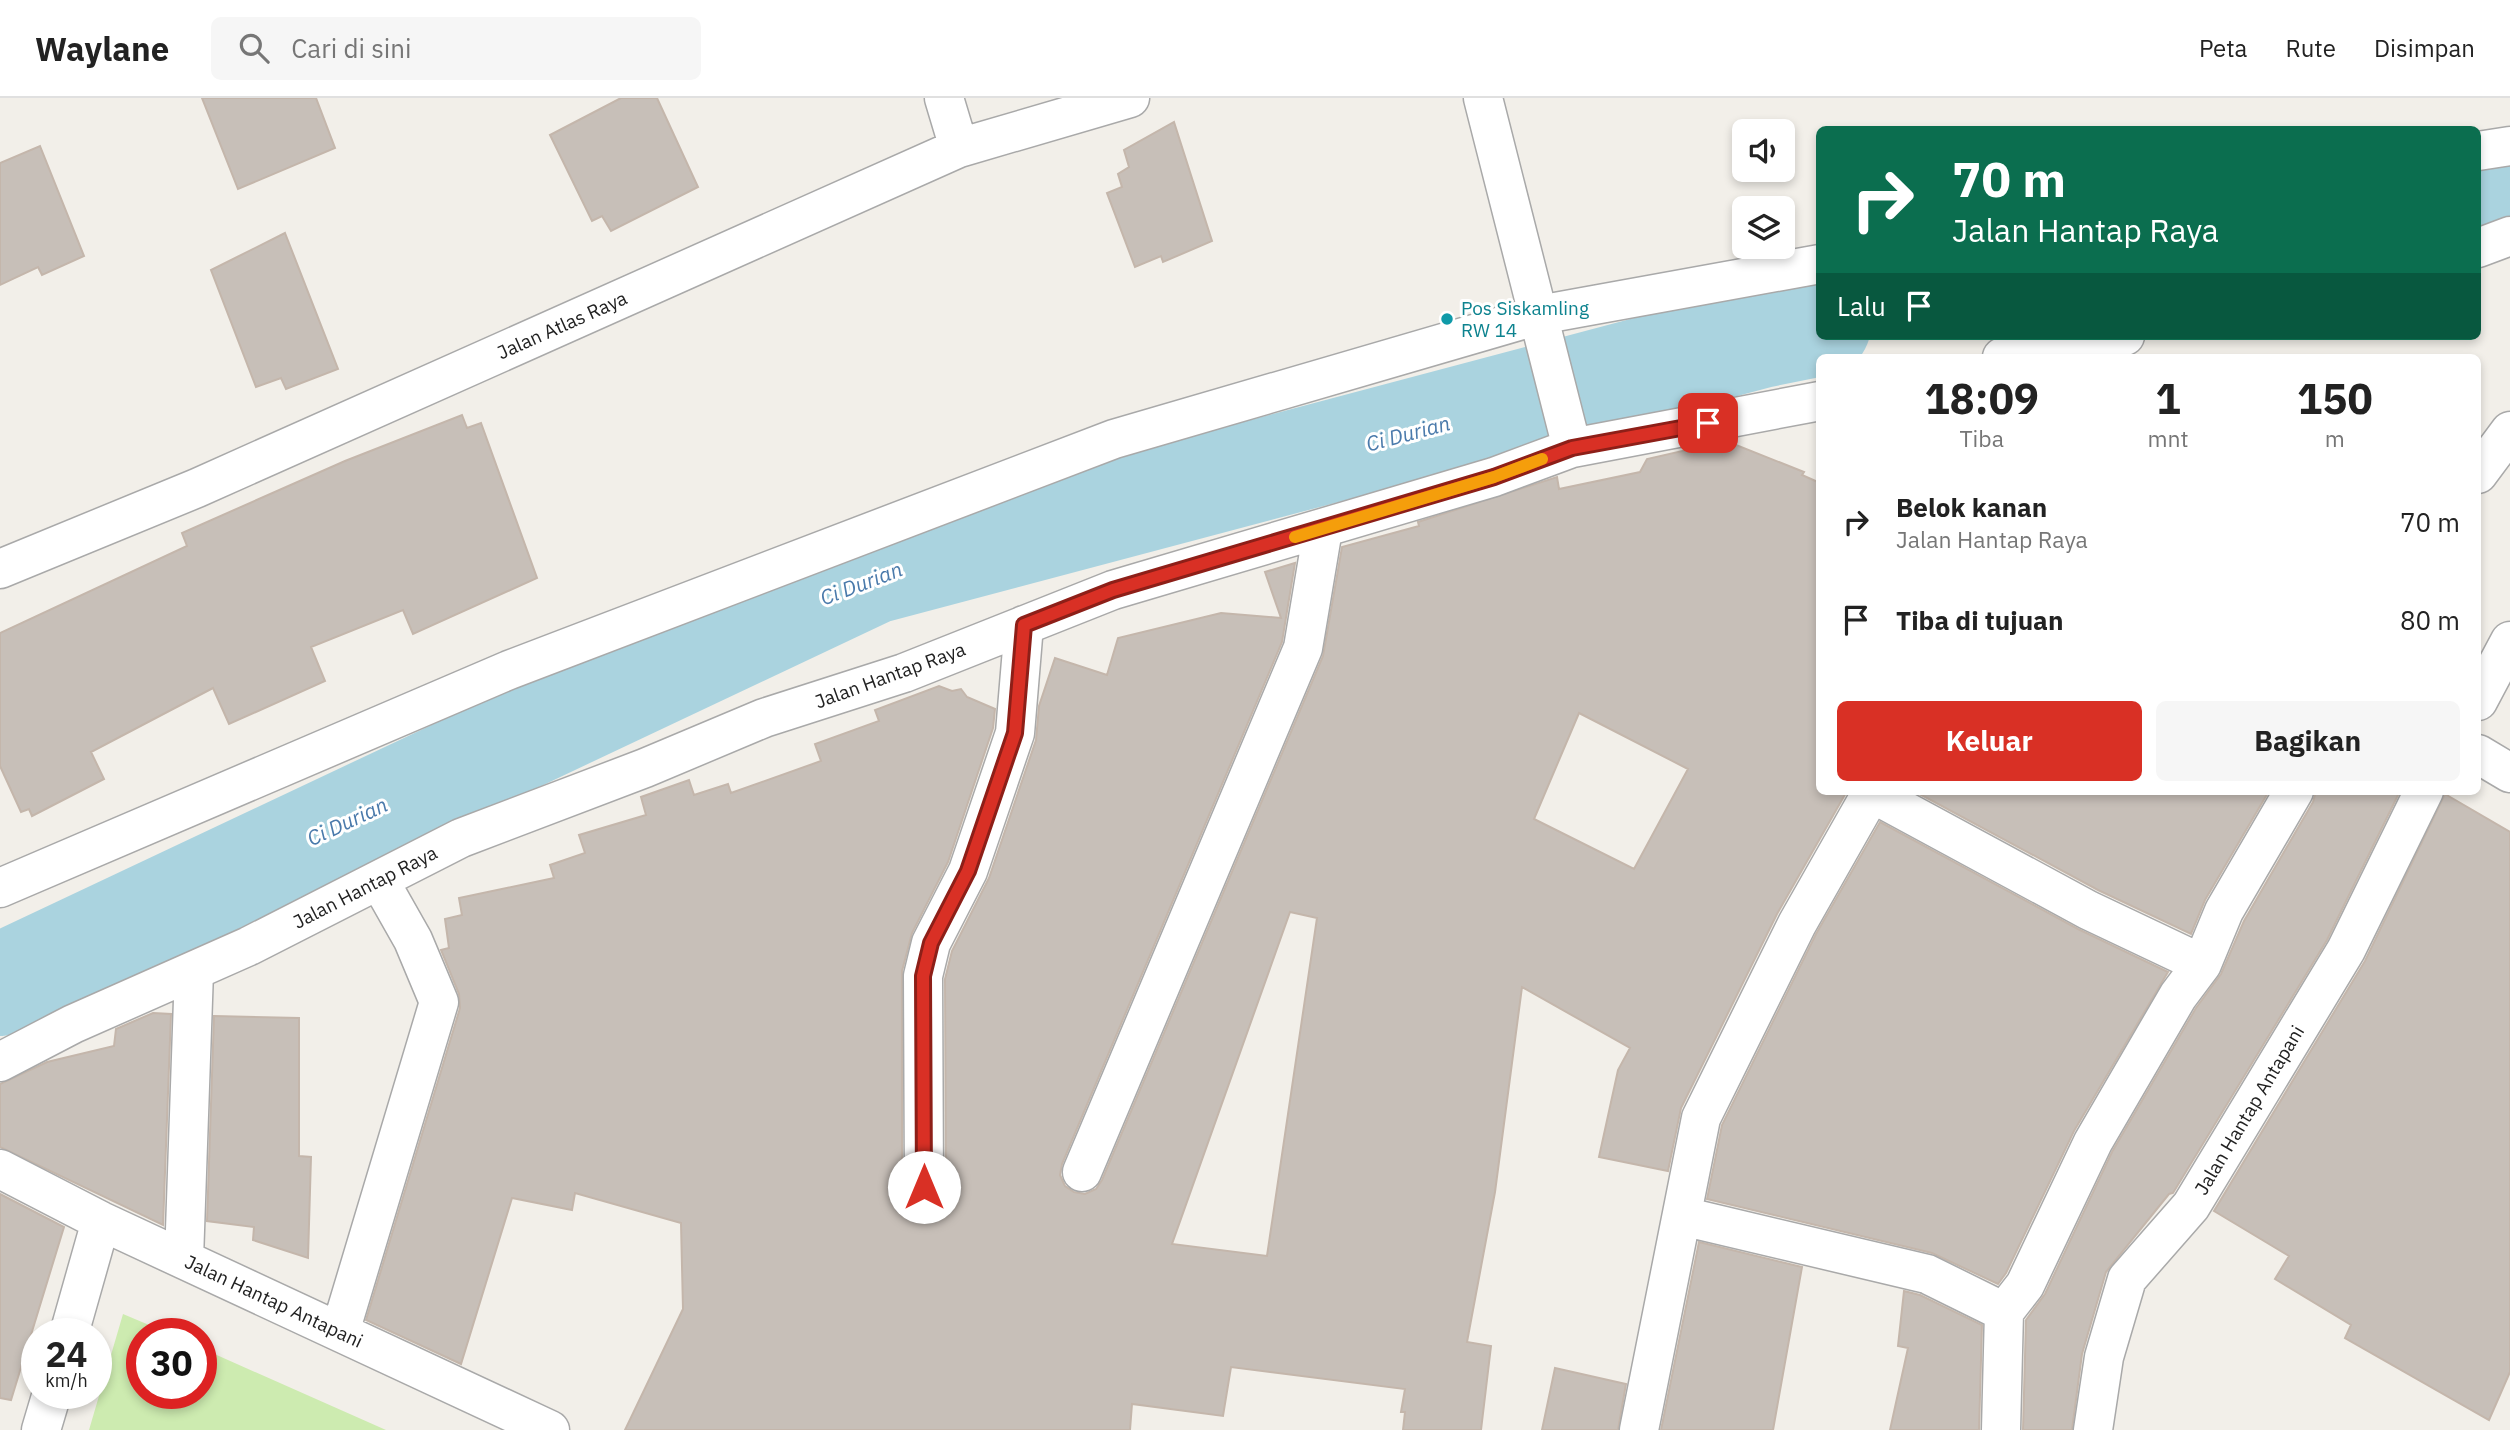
<!DOCTYPE html>
<html lang="id">
<style>
:root{--surface:#fff;--page:#f6f6f6;--text:#222;--muted:#767676;--line:#e0e0e0;--accent:#d93025}
body{margin:0;font-family:"IBM Plex Sans",sans-serif;background:var(--page);color:var(--text);height:100vh;display:flex;flex-direction:column;font-size:26px;white-space:nowrap}
*{box-sizing:border-box;margin:0}
p{font-size:23px;color:var(--muted)}
.icon{flex:none;width:38px;height:38px;fill:none;stroke:currentColor;stroke-width:2;stroke-linecap:round;stroke-linejoin:round}
.map{position:relative;flex:1;overflow:hidden}
.side{position:absolute;left:1816px;top:256px;width:665px;height:441px;display:flex;flex-direction:column;background:var(--surface);border-radius:10px;box-shadow:0 4px 10px #0003}
.side>*{flex:none}
.guide{position:absolute;left:1816px;top:28px;width:665px;height:214px;border-radius:10px;box-shadow:0 4px 10px #0003;background:#0b6e4f;color:#fff;overflow:hidden}
.buttons{position:absolute;left:1732px;top:21px;display:grid;gap:14px}
.buttons a{display:grid;place-items:center;width:63px;height:63px;border-radius:10px;background:var(--surface);box-shadow:0 4px 10px #0003;font-size:35px}
.speed{position:absolute;left:21px;top:1220px;display:flex;gap:14px;font-size:35px;font-weight:700;text-align:center}
.speed>*{display:grid;place-content:center;width:91px;height:91px;border-radius:50%;background:var(--surface);box-shadow:0 4px 10px #0003;line-height:1}
.speed small{font-size:18px;font-weight:400}
.speed .limit{border:10px solid #d22;background:#fff;color:#111}
.pin{position:absolute;display:grid;place-items:center;width:60px;height:60px;color:#fff;margin:-30px;border-radius:14px;box-shadow:0 4px 10px #0006}
.me{position:absolute;width:77px;margin:-38px;rotate:0deg;stroke-linejoin:round;filter:drop-shadow(0 0 5px #0008)}
.turn{display:flex;align-items:center;gap:24px;height:147px;padding:0 21px;font-size:32px}
.turn .icon{width:91px;height:91px;stroke-width:2.5}
.turn b{display:block;font-size:49px;line-height:60px}
.then{display:flex;align-items:center;height:66px;padding:0 21px;background:#0003;gap:14px;font-size:26px}
.eta{display:flex;justify-content:space-evenly;align-items:center;height:119px;text-align:center}
.eta b{font-size:42px;font-weight:700;line-height:49px}
.cta{display:flex;gap:14px;margin-top:auto;padding:14px 21px}
.cta a{flex:1;height:80px;border-radius:10px;background:var(--accent);color:#fff;font-size:28px;font-weight:700;line-height:80px;text-align:center}
.cta a+a{background:var(--page);color:var(--text)}
ul{padding:0;list-style:none}
li{display:flex;align-items:center;gap:21px;height:98px;padding:0 21px}
li div{flex:1}
li b{display:block;font-size:26px}
li em{font-style:normal}
header{display:flex;align-items:center;gap:42px;box-sizing:border-box;height:98px;padding:0 35px;background:var(--surface);border-bottom:2px solid var(--line)}
header strong{font-size:33px}
nav{display:flex;gap:38px;margin-inline-start:auto;font-size:24px}
.search{width:490px;height:63px;background:var(--page);display:flex;align-items:center;gap:18px;box-sizing:border-box;padding:0 24px;border-radius:10px;color:var(--muted);font-size:26px}
.map>svg:first-child{display:block}
.grass{fill:#cdebb0}
.lines{fill:none;stroke-linecap:round;stroke-linejoin:round}
.river{stroke:#aad3df;stroke-width:102}
.building{fill:#c7bfb8;stroke:#c4b6ab;stroke-width:2;fill-rule:evenodd}
.minor-casing{stroke:#a9a9a9;stroke-width:41}
.minor{stroke:#fff;stroke-width:38}
.route-casing{stroke:#8d1f18;stroke-width:18}
.route{stroke:#d93025;stroke-width:12}
.slow{stroke:#f59e0b;stroke-width:12}
.culture-dot{fill:#0f9aa8;stroke:#fff;stroke-width:2.5}
.labels{text-anchor:middle;dominant-baseline:central;stroke-width:6;stroke-linejoin:round;paint-order:stroke}
.culture-label{font-size:19px;fill:#0d838f;stroke:#fff;text-anchor:start}
.street-label{font-size:19px;fill:#222;stroke:#fff}
.water-label{font-size:21px;font-style:italic;fill:#4a7aab;stroke:#fff}
</style>
<header>
<strong>Waylane</strong>
<div class="search"><svg class="icon" aria-label="search" viewBox="0 0 24 24"><circle cx="10" cy="10" r="6"/><path d="M15 15l6 6"/></svg>Cari di sini</div>
<nav><a>Peta</a><a>Rute</a><a>Disimpan</a></nav>
</header>
<div class="map">
<svg width="2510" height="1332" viewBox="0 0 2510 1332">
<rect width="100%" height="100%" fill="#f2efe9"/>
<path class="grass" d="M123 1216 168 1235 142 1236V1295H201V1250L386 1332H89Z"/>
<g class="lines">
<path class="river" d="M2478 92 2510 85
M0 887 873 475 1761 239 1820 227"/>
</g>
<path class="building" d="M202 0H316L335 50 238 91Z
M621 0H657L698 89 611 133 602 118 592 123 550 37Z
M1174 24 1212 143 1163 164 1161 158 1135 169 1107 95 1122 89 1118 76 1129 69 1124 52Z
M40 48 84 158 42 177 38 169 0 187V65Z
M285 135 338 271 286 291 281 280 256 289 211 172Z
M462 317 467 330 481 325 537 480 413 536 403 512 311 549 325 583 229 626 213 590 91 654 104 681 32 718 29 711 21 714 0 668V535L187 448 182 435 345 363Z
M1726 343 1804 374 1802 377 1820 385V693H1847L1777 816 1681 1010 1668 1073 1599 1059 1618 972 1630 950 1522 889 1495 1094 1467 1244 1491 1248 1481 1332H1403L1405 1314H1401L1405 1291 1231 1269 1223 1318 1132 1306 1130 1332H625L683 1211 681 1125 575 1095 572 1112 512 1100 461 1266 366 1222 460 910 459 896 441 852 449 850 445 821 462 817 459 800 554 780 550 767 585 755 579 737 646 717 641 699 689 682 694 697 728 686 731 695 821 663 815 646 879 623 875 612 939 588 952 593 961 591 967 599 995 611 993 630 948 764 912 835 902 873V1090L906 1101 914 1108 923 1111 934 1108 943 1100 946 1089 945 881 952 853 989 780 1036 642 1039 608 1055 560 1107 577 1118 540 1221 515 1281 520 1265 474 1295 465 1282 544 1062 1066 1060 1077 1065 1088 1074 1094 1085 1096 1096 1091 1102 1082 1323 558 1342 449 1419 428 1418 424 1557 379 1559 391 1640 374 1647 361ZM1579 615 1688 671 1634 771 1534 721ZM1290 814 1317 820 1267 1158 1172 1146Z
M1914 693H2269L2205 802 2191 836 2098 792Z
M2316 693H2400L2327 842 2173 1095 2169 1096 2106 1174 2082 1256 2072 1332H2023L2026 1222 2045 1196 2112 1054 2196 910 2221 876 2244 823 2313 704Z
M2445 696 2510 734V1274L2489 1322 2345 1240 2351 1227 2275 1181 2289 1158 2214 1113 2365 863Z
M1880 724 2078 831 2168 874 2074 1033 2006 1175 1998 1186 1932 1155 1707 1101 1722 1027 1816 836Z
M153 915 171 916 163 1127 0 1049V986L47 964 114 948 116 931Z
M214 918 299 920V1058L311 1059 308 1160 253 1142 254 1129 207 1123Z
M0 1096 64 1129 11 1302 0 1300Z
M1699 1144 1802 1169 1773 1332H1661Z
M1904 1193 1920 1197 1982 1227 1979 1332H1890L1908 1250 1898 1248Z
M1555 1270 1626 1286 1618 1332H1542Z"/>
<g class="lines">
<defs>
<path id="minor" d="M944 0 959 50
M1483 0 1572 350
M2478 53 2510 48
M2478 150 2510 138
M2002 259 2125 238
M2478 376 2510 333
M0 471 197 390 959 50 1130 0
M2478 603 2510 543
M2478 656 2510 675
M0 790 509 572 1114 341 1539 217 1820 166
M0 964 73 926 249 848 461 740 645 670 764 620 904 575 1113 492 1494 379 1572 350 1820 303
M0 1071 101 1123 550 1332
M1082 1074 1303 550 1323 431
M924 1089 923 878 931 845 968 773 1015 635 1024 527
M1682 1118 1927 1176 2004 1214
M184 1161 194 873
M340 1234 439 904 413 842 379 782
M69 1236 101 1123
M41 1332 52 1295
M1639 1332 1701 1020 1797 826 1868 701 1879 699 2088 812 2202 866
M2001 1332 2004 1214 2025 1187 2093 1044 2178 898 2202 866 2224 813 2294 693
M2093 1332 2104 1259 2127 1181 2191 1108 2346 852 2424 693"/>
</defs>
<use href="#minor" class="minor-casing"/>
<use href="#minor" class="minor"/>
</g>
<g class="lines">
<defs>
<path id="route" d="M924 1089 923 878 931 845 968 773 1015 635 1024 527 1113 492 1494 379 1572 350 1708 325"/>
</defs>
<use href="#route" class="route-casing"/>
<use href="#route" class="route"/>
<path class="slow" d="M1295 439 1494 379 1542 361"/>
</g>
<circle class="culture-dot" cx="1447" cy="221" r="7"/>
<g class="labels">
<g class="culture-label">
<text x="1461" y="210">Pos Siskamling<tspan x="1461" dy="22">RW 14</tspan></text>
</g>
<g class="street-label">
<text transform="translate(562 227) rotate(-24)">Jalan Atlas Raya</text>
<text transform="translate(890 577) rotate(-20)">Jalan Hantap Raya</text>
<text transform="translate(365 789) rotate(-27)">Jalan Hantap Raya</text>
<text transform="translate(2249 1012) rotate(-59)">Jalan Hantap Antapani</text>
<text transform="translate(274 1203) rotate(25)">Jalan Hantap Antapani</text>
</g>
<g class="water-label">
<text transform="translate(1408 335) rotate(-15)">Ci Durian</text>
<text transform="translate(861 485) rotate(-21)">Ci Durian</text>
<text transform="translate(347 723) rotate(-25)">Ci Durian</text>
</g>
</g>
</svg>
<div class="buttons">
<a><svg class="icon" aria-label="sound" viewBox="0 0 24 24"><path d="M4 9h4l5-4v14l-5-4H4zM17 9q2 3 0 6"/></svg></a>
<a><svg class="icon" aria-label="layers" viewBox="0 0 24 24"><path d="M12 4l9 5-9 5-9-5zM3 14l9 5 9-5"/></svg></a>
</div>
<div class="speed"><div>24<small>km/h</small></div><div class="limit">30</div></div>
<div class="pin" style="left:1708px;top:325px;background:#d93025"><svg class="icon" aria-label="arrive" viewBox="0 0 24 24"><path d="M6 21V4h12l-3 4 3 4H6"/></svg></div>
<svg class="me" style="left:924px;top:1089px" viewBox="-20 -20 40 40"><circle r="19" fill="#fff"/><path d="M0-13L10 11 0 6-10 11z" fill="#d93025"/></svg>
<div class="guide">
<div class="turn"><svg class="icon" aria-label="right" viewBox="0 0 24 24"><path d="M7 20v-9h11M14 6l5 5-5 5"/></svg><div><b>70 m</b>Jalan Hantap Raya</div></div>
<div class="then">Lalu<svg class="icon" aria-label="arrive" viewBox="0 0 24 24"><path d="M6 21V4h12l-3 4 3 4H6"/></svg></div>
</div>
<section class="side">
<div class="eta">
<div><b>18:09</b><p>Tiba</p></div>
<div><b>1</b><p>mnt</p></div>
<div><b>150</b><p>m</p></div>
</div>
<ul>
<li><svg class="icon" aria-label="right" viewBox="0 0 24 24"><path d="M7 20v-9h11M14 6l5 5-5 5"/></svg><div><b>Belok kanan</b><p>Jalan Hantap Raya</p></div><em>70 m</em></li>
<li><svg class="icon" aria-label="arrive" viewBox="0 0 24 24"><path d="M6 21V4h12l-3 4 3 4H6"/></svg><div><b>Tiba di tujuan</b></div><em>80 m</em></li>
</ul>
<div class="cta"><a>Keluar</a><a>Bagikan</a></div>
</section>
</div>
